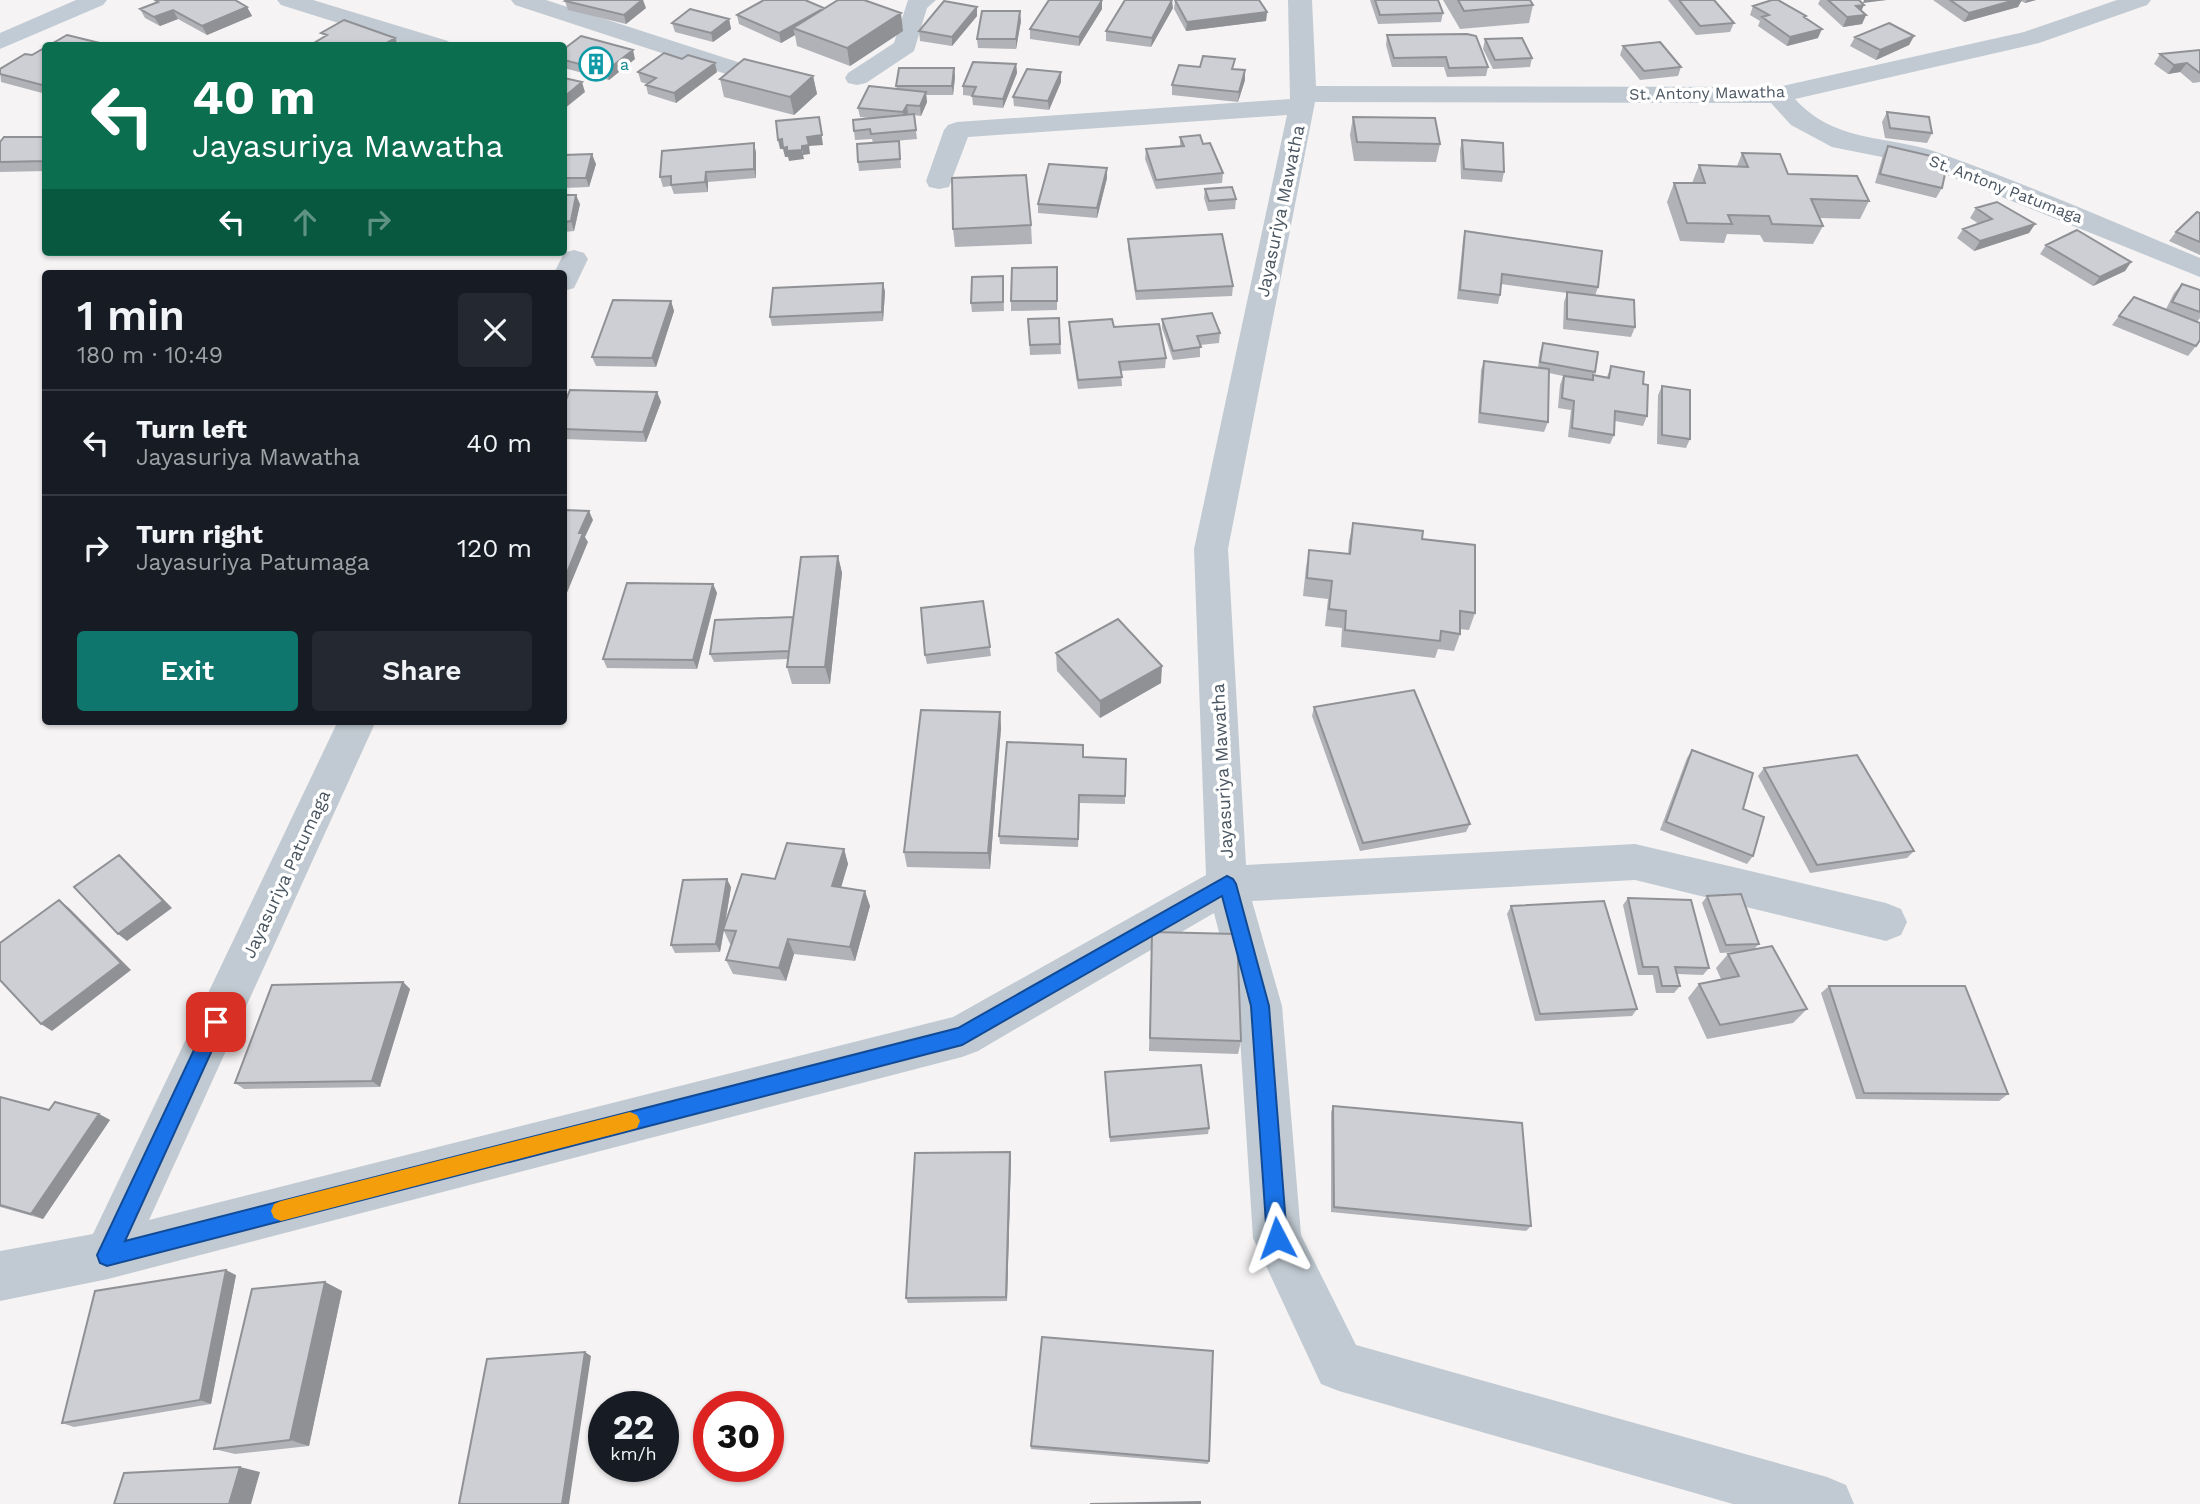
<!DOCTYPE html>
<meta charset="utf-8">
<style>
:root{--surface:#171b24;--page:#242831;--text:#f1f3f6;--muted:#9ea1a6;--line:#363941;--accent:#0f766e}
body{margin:0;font-family:"Work Sans",sans-serif;background:var(--page);color:var(--text);height:100vh;display:flex;flex-direction:column;font-size:26px;white-space:nowrap}
*{box-sizing:border-box;margin:0}
p{font-size:23px;color:var(--muted)}
.icon{flex:none;width:38px;height:38px;fill:none;stroke:currentColor;stroke-width:2;stroke-linecap:round;stroke-linejoin:round}
.map{position:relative;flex:1;overflow:hidden}
.side{position:absolute;left:42px;top:270px;width:525px;height:455px;display:flex;flex-direction:column;background:var(--surface);border-radius:7px;box-shadow:0 2px 5px #0004}
.side>*{flex:none}
.guide{position:absolute;left:42px;top:42px;width:525px;height:214px;border-radius:7px;box-shadow:0 2px 5px #0004;background:#0b6e4f;color:#fff;overflow:hidden}
.speed{position:absolute;left:588px;top:1391px;display:flex;gap:14px;font-size:35px;font-weight:700;text-align:center}
.speed>*{display:grid;place-content:center;width:91px;height:91px;border-radius:50%;background:var(--surface);box-shadow:0 2px 5px #0004;line-height:1}
.speed small{font-size:18px;font-weight:400}
.speed .limit{border:10px solid #d22;background:#fff;color:#111}
.pin{position:absolute;display:grid;place-items:center;width:60px;height:60px;color:#fff;margin:-30px;border-radius:14px;box-shadow:0 4px 10px #0006}
.me{position:absolute;width:77px;margin:-38px;rotate:356deg;stroke-linejoin:round;filter:drop-shadow(0 0 5px #0008)}
.turn{display:flex;align-items:center;gap:24px;height:147px;padding:0 35px;font-size:32px}
.turn .icon{width:91px;height:91px;stroke-width:2.5}
.turn b{display:block;font-size:49px;line-height:60px}
.lanes{display:flex;align-items:center;height:66px;padding:0 35px;background:#0003;justify-content:center;gap:35px;direction:ltr}
.lanes .off{opacity:.35}
.round{display:grid;place-items:center;flex:none;width:74px;height:74px;border-radius:7px;background:var(--page)}
.summary{display:flex;align-items:center;justify-content:space-between;height:119px;padding:0 35px}
h1{font-size:42px;font-weight:600;line-height:52px}
.button{display:flex;gap:14px;margin-top:auto;padding:14px 35px}
.button a{flex:1;height:80px;border-radius:7px;background:var(--accent);color:#fff;font-size:28px;font-weight:600;line-height:80px;text-align:center}
.button a+a{background:var(--page);color:var(--text)}
ul{padding:0;list-style:none}
li{display:flex;align-items:center;gap:21px;height:105px;padding:0 35px;border-top:2px solid var(--line)}
li div{flex:1}
li b{display:block;font-size:26px}
li em{font-style:normal}
.map>svg:first-child{display:block}
.lines{fill:none;stroke-linecap:round;stroke-linejoin:round}
.street{fill:#c1cad2;fill-rule:evenodd}
.secondary{fill:#c1cbd6;fill-rule:evenodd}
.wall{fill:#b0b2b7}
.shaded-wall{fill:#909195}
.building{fill:#cdcfd5;stroke:#909195;stroke-width:2}
.route{fill:#1a73e8;stroke:#114b97;stroke-width:2}
.slow{fill:#f59e0b}
.labels{text-anchor:middle;dominant-baseline:central;stroke-width:7;stroke-linejoin:round;paint-order:stroke}
.far-culture-label{font-size:16px;fill:#0d838f;stroke:#fff;text-anchor:start}
.far-street-label{font-size:16px;fill:#4a5661;stroke:#fff}
.street-label{font-size:18px;fill:#4a5661;stroke:#fff}
</style>
<div class="map">
<svg width="2200" height="1504" viewBox="0 0 2200 1504">
<rect width="100%" height="100%" fill="#f5f3f3"/>
<g class="lines">
<path class="street" d="M277 0H313L448 41 451 46H412L281 5Z
M511 0H546L747 65 750 70 747 75 738 77 729 75 515 5Z
M908 0H936L927 8 914 51 866 83 857 85 848 83 845 78 848 73 894 43Z
M1288 0H1312L1316 86 1778 87 2024 32 2117 0H2151L2147 5 2039 43 1795 99C1837 145 1889 134 1942 154 2029 185 2114 222 2200 258V277L1922 165 1832 147 1791 125 1771 103 1315 102 1228 549 1246 865 1635 844 1886 903 1901 909 1907 922 1901 935 1886 941 1635 880 1252 901 1282 1006 1301 1235 1356 1345 1827 1477 1846 1485 1854 1504H1733L1339 1391 1321 1384 1253 1238 1238 1006 1214 913 978 1051 962 1057 108 1279 0 1301V1251L93 1234 338 721H376L149 1220 953 1017 1206 875 1194 549 1287 115 968 137 949 187 939 189 929 187 926 181 944 130 948 125 957 122 1290 99Z
M574 250 584 253 588 259 574 288 564 291V273H554L564 253Z"/>
<path class="secondary" d="M76 0H107L103 5 0 49V33Z"/>
</g>
<path class="wall" d="M155 0 247 7 252 16 207 35 178 19 160 26 145 18 140 9 157 2Z
M1102 0V9L1079 46 1030 39V29Z
M1175 0 1267 12 1266 21 1186 31 1174 9Z
M1370 0H1438L1443 13 1441 22 1378 24Z
M1443 0H1530L1533 5 1529 23 1460 29Z
M1668 0H1714L1734 23 1730 32 1696 35Z
M1820 0H1859L1862 11 1866 15 1862 24 1843 27 1818 4Z
M1933 0H2036L2025 3 2021 1 2018 7 1964 22Z
M565 1 646 8 626 24 568 10Z
M1753 6 1806 16 1805 18 1818 38 1787 46 1758 26 1760 21 1750 15Z
M977 7V16L952 46 920 41 919 31Z
M1173 8 1151 47 1106 41V31Z
M737 15 903 31 850 66 797 46 795 35 781 43 739 24Z
M729 19 731 29 713 42 675 32 672 23Z
M1021 21 1016 49 978 48 977 39Z
M1387 35 1488 67 1486 76 1447 77 1444 67H1392L1386 45Z
M1914 36 1909 45 1876 60 1850 46 1855 37Z
M1485 39 1532 58 1530 67 1493 69 1483 49Z
M1623 46 1681 67 1678 76 1640 80 1620 55Z
M46 47V94L1 82 0 69 32 55Z
M564 49 635 59 609 80 564 68Z
M2200 50V82L2193 83 2180 72 2168 74 2154 64 2160 54Z
M1016 64 1017 73 1003 108 973 105 972 96 963 95V86Z
M1200 67 1235 69 1245 80 1238 102 1172 95V85Z
M954 68 955 77 953 95H926L927 102 921 116 914 115 917 139 873 143 872 139 855 140 854 131 869 118 860 117 858 108 897 89 896 86Z
M638 72H717L676 103 648 94 646 85 647 84 641 82Z
M813 76 817 94 794 115 724 97 720 79Z
M1061 82 1049 110 1014 106 1013 97Z
M1887 112 1932 133 1927 143 1885 138 1882 122Z
M1353 117 1440 144 1436 162 1354 161 1350 135Z
M46 137V171L0 172V142Z
M1180 137 1203 144 1223 173 1222 183 1156 189 1145 159 1146 149 1180 146Z
M1462 140 1504 172 1502 182 1461 179 1460 150Z
M899 141 901 168 859 171 858 162Z
M754 143 756 153V178L708 182V192L674 194 671 186 663 187 660 177Z
M1888 146 1942 188 1936 198 1875 183 1883 155Z
M1742 153 1788 174 1869 201 1860 219 1819 218 1823 226 1813 244 1764 242 1760 235 1727 234 1724 243 1680 241 1667 202 1674 183H1692L1699 165 1737 166Z
M564 155 596 164 589 187 564 188Z
M1107 168V178L1097 218 1038 213V204Z
M1205 189 1236 199 1235 209 1208 211 1204 198Z
M564 195 580 204 574 231 564 232Z
M1976 208 2035 224 2029 233 1974 251 1957 238 1963 229 1979 224 1970 218Z
M2200 213V255L2169 241 2176 232Z
M1031 225 1032 244 955 247 953 229Z
M1465 231 1598 287 1595 296 1635 327 1631 337 1563 329 1564 302 1567 293 1501 284 1500 295 1498 304 1457 299 1463 240Z
M1128 239 1233 286 1232 296 1136 300 1128 248Z
M2046 245 2131 262 2125 271 2093 286 2040 254Z
M1057 267V310L1011 311V301Z
M1003 276 1004 311 972 312 971 303Z
M883 283 885 292 883 321 772 326 770 317Z
M2182 284 2200 290V318L2197 322 2196 346 2188 356 2112 325 2134 297 2166 309 2174 293Z
M671 301 674 311 656 367 596 366 592 357Z
M1059 318 1061 354 1030 355 1028 319Z
M1162 319 1220 333 1219 343 1200 345V357L1173 360 1162 328Z
M1069 322 1114 327 1166 358 1165 368 1121 371 1122 386 1078 389 1069 331Z
M1543 343 1595 372 1594 375 1607 377 1611 366 1643 384 1647 416 1643 426 1615 421 1614 435 1610 444 1568 437 1571 410 1558 408 1560 385 1563 376 1549 373 1548 422 1544 432 1478 423 1481 370 1484 361 1538 368 1540 352Z
M1662 386 1690 439 1686 448 1657 444 1658 395Z
M657 392 661 402 646 442 564 439V405Z
M1353 523 1422 539 1475 613 1469 630 1460 629V634L1454 651 1438 649 1435 658 1341 647 1342 628 1325 626 1328 599 1303 596 1306 567 1309 550 1348 554 1349 541Z
M838 556 842 573 830 684H792L787 667 788 659 714 662 710 654 793 617Z
M713 584 717 593 697 669 607 668 603 659Z
M983 601 991 656 927 664 925 655Z
M1056 653 1161 683 1100 718 1057 671Z
M1314 707 1470 824 1466 832 1360 851 1312 716Z
M1000 712 1001 728 990 869 907 867 904 852Z
M1692 750 1743 809 1753 856 1747 864 1660 830 1687 758Z
M1083 757 1126 759 1125 804 1080 803 1078 847 1000 844 999 836Z
M1764 768 1914 851 1907 858 1810 873 1758 776Z
M844 849 848 864 841 887 870 906 855 961 794 954 786 981 733 974 726 960 731 944H730L724 931 720 952 675 953 671 945 731 887 725 925 775 879Z
M1707 896 1759 944 1754 949 1807 1009 1793 1023 1707 1039 1688 998 1699 984 1721 979 1716 968 1728 954 1739 952 1720 953 1702 903Z
M1628 898 1709 968 1703 975 1677 974 1680 986 1674 993H1656L1653 975H1638L1623 905Z
M1511 906 1637 1009 1632 1016 1535 1021 1507 914Z
M1152 932 1241 1041 1238 1054 1149 1051Z
M403 982 410 989 380 1087 244 1089 235 1083Z
M1829 986 2008 1094 1999 1101 1856 1099 1821 993Z
M1105 1072 1209 1128 1208 1134 1110 1142Z
M0 1097 49 1110 99 1114 110 1120 43 1219 0 1207Z
M1333 1106 1531 1226 1526 1231 1331 1212V1112Z
M1011 1158 1007 1301 908 1303 906 1298Z
M236 1275 211 1404 74 1427 62 1423Z
M325 1282 342 1291 309 1446 235 1454 214 1449Z
M1031 1446 1209 1461 1208 1464 1031 1449Z"/>
<path class="shaded-wall" d="M642 0H643L646 8 626 24 624 15Z
M1102 0V9L1079 46V37Z
M1172 0 1173 8 1151 47 1152 38Z
M1864 0H1887L1863 3Z
M2015 0H2022L2018 7 1964 22 1969 13Z
M2027 0H2036L2025 3Z
M1864 5 1860 14 1856 6Z
M247 7 252 16 207 35 202 26Z
M977 7V16L952 46V37Z
M824 8 793 28 795 35 781 43 779 33Z
M173 10 178 19 160 26 154 17Z
M1020 11 1021 21 1016 49V39Z
M1267 12 1266 21 1186 31 1187 22Z
M901 13 903 31 850 66 847 48Z
M1866 15 1862 24 1843 27 1847 17Z
M729 19 731 29 713 42 711 33Z
M1822 29 1818 38 1787 46 1790 37Z
M1914 36 1909 45 1876 60 1880 50Z
M395 38 399 46H384L383 45Z
M633 50 635 59 609 80 606 71Z
M715 63 717 72 676 103 674 93Z
M2187 63 2180 72 2168 74 2174 65Z
M1016 64 1017 73 1003 108V99Z
M954 68 955 77 953 95 952 86Z
M1245 70V80L1238 102 1239 92Z
M1061 72V82L1049 110 1048 101Z
M813 76 817 94 794 115 790 97Z
M582 82 585 92 564 109V97Z
M926 92 927 102 921 116 920 106Z
M907 105 908 114 904 121 903 112Z
M819 117 823 145 809 146 807 137Z
M782 139 787 147 802 150 804 159 789 161 788 157H785L783 149H780L778 140Z
M754 143 756 153V178L754 169Z
M809 145 810 154 803 155 802 146Z
M592 154 596 164 589 187 586 178Z
M1107 168V178L1097 218V208Z
M706 172 708 182V192L705 182Z
M576 195 580 204 574 231 571 221Z
M2035 224 2029 233 1974 251 1980 241Z
M2131 262 2125 271 2093 286 2100 277Z
M883 283 885 292 883 321 882 312Z
M671 301 674 311 656 367 652 358Z
M657 392 661 402 646 442 643 432Z
M589 511 593 520 585 537 588 542 564 600V580L579 533Z
M838 556 842 573 830 684 825 667Z
M713 584 717 593 697 669 693 660Z
M1162 666 1161 683 1100 718V701Z
M1000 712 1001 728 990 869 988 853Z
M844 849 848 864 837 901 832 886Z
M119 855 128 863 172 908 127 941 118 934Z
M727 879 731 887 720 952 716 944Z
M865 891 870 906 855 961 850 947Z
M59 900 69 908 131 970 52 1031 41 1024Z
M788 939 794 954 786 981 779 968Z
M403 982 410 989 380 1087 372 1081Z
M99 1114 110 1120 43 1219 31 1214Z
M1010 1152 1011 1158 1007 1301 1006 1297Z
M226 1270 236 1275 211 1404 200 1400Z
M325 1282 342 1291 309 1446 290 1440Z
M585 1352 591 1356 569 1504H562Z
M240 1467 260 1472 251 1504H229Z"/>
<path class="building" d="M155 0H235L247 7 202 26 173 10 154 17 140 9 158 2Z
M567 0H642L624 15 565 1Z
M764 0H805L824 8 779 33 737 15Z
M838 0H864L901 13 847 48 793 28Z
M1049 0H1102L1079 37 1030 29Z
M1125 0H1172L1152 38 1106 31Z
M1175 0H1259L1267 12 1187 22Z
M1375 0H1438L1443 13 1380 15Z
M1458 0H1530L1533 5 1464 11Z
M1679 0H1714L1734 23 1700 26Z
M1772 0H1778L1806 16 1804 17 1822 29 1790 37 1762 17 1769 15 1753 6Z
M1828 0H1859L1864 5 1856 6 1866 15 1847 17Z
M1950 0H2015L1969 13Z
M944 1 977 7 952 37 919 31Z
M690 9 729 19 711 33 672 23Z
M982 11H1020L1016 39H977Z
M344 20 395 38 383 45 386 46H309L327 35 321 33Z
M1889 23 1914 36 1880 50 1855 37Z
M1467 34 1476 36 1488 67 1449 68 1446 57 1394 58 1387 35Z
M67 35 108 45 48 46Z
M581 36 633 50 606 71 564 60V49Z
M1522 38 1532 58 1495 60 1485 39Z
M1660 42 1681 67 1644 71 1623 46Z
M46 47V86L0 74V69L25 54 32 55Z
M2200 50V73L2187 63 2174 65 2160 54Z
M664 53 682 59 688 55 715 63 674 93 646 85 656 78 638 72Z
M1203 56 1235 59 1232 69 1245 70 1239 92 1172 85 1179 65 1200 67Z
M744 59 813 76 790 97 720 79Z
M973 62 1016 64 1003 99 972 96 976 87 963 86Z
M899 68H954L952 86H896Z
M1027 69 1061 72 1048 101 1013 97Z
M564 78 582 82 564 97Z
M869 86 926 92 920 106 907 105 903 112 858 108Z
M1887 112 1929 117 1932 133 1890 128Z
M914 114 916 130 871 134 870 129 854 131 853 120Z
M819 117 822 135 807 137 809 145 802 146V150L787 151V147L783 148 782 139 778 140 776 121Z
M1353 117 1435 118 1440 144 1357 142Z
M1200 135 1203 144 1210 143 1223 173 1156 180 1146 149 1184 146 1180 137Z
M4 137H46V161L0 162V142Z
M1462 140 1503 143 1504 172 1464 169Z
M899 141 900 159 858 162 857 144Z
M754 143V169L706 172 705 182 671 185V176L660 177 662 151Z
M1888 146 1948 160 1942 188 1880 174Z
M1742 153 1780 154 1788 174 1857 176 1869 201 1811 199 1823 226 1772 224 1769 216 1728 215 1732 224 1687 223 1674 183H1705L1699 165 1748 167Z
M592 154 586 178H564V155Z
M1049 164 1107 168 1097 208 1038 204Z
M1026 175 1031 225 953 229 952 178Z
M1232 187 1236 199 1209 201 1205 189Z
M564 195H576L571 221 564 222Z
M1997 202 2035 224 1980 241 1963 229 1992 219 1976 208Z
M2197 212 2200 213V242L2176 232Z
M2077 230 2131 262 2100 277 2046 245Z
M1465 231 1602 251 1598 287 1502 274 1500 295 1460 290Z
M1222 234 1233 286 1136 291 1128 239Z
M1057 267V301H1011L1012 268Z
M1003 276V302L971 303 972 277Z
M883 283 882 312 770 317 773 288Z
M2182 284 2200 290V312L2172 302Z
M1567 292 1634 300 1635 327 1567 319Z
M2134 297 2200 323V340L2196 346 2119 316Z
M613 300 671 301 652 358 592 357Z
M1212 313 1220 333 1197 336 1201 347 1173 351 1162 319Z
M1059 318 1060 344 1030 345 1028 319Z
M1112 319 1114 327 1159 324 1166 358 1119 362 1122 377 1078 380 1069 322Z
M1543 343 1598 352 1595 372 1540 362Z
M1484 361 1549 369 1548 422 1480 413Z
M1611 366 1644 372 1643 384 1648 385 1647 416 1615 411 1614 435 1572 428 1574 401 1562 398 1564 376 1593 380V375L1609 378Z
M1662 386 1690 390V439L1662 435Z
M570 390 657 392 643 432 564 429V405Z
M564 510 589 511 579 533H583L564 580Z
M1353 523 1423 531 1422 539 1475 545V613L1460 611V634L1441 631 1440 641 1345 630 1346 611 1329 609 1332 581 1307 578 1309 550 1350 554Z
M838 556 825 667H787L801 557Z
M627 583 713 584 693 660 603 659Z
M983 601 990 647 925 655 921 608Z
M793 617 789 651 710 654 715 620Z
M1118 619 1162 666 1100 701 1056 653Z
M1414 690 1470 824 1363 843 1314 707Z
M921 710 1000 712 988 853 904 852Z
M1007 742 1083 745V757L1126 759 1125 796 1079 795 1078 839 999 836Z
M1692 750 1753 773 1743 809 1764 817 1753 856 1666 822Z
M1857 755 1914 851 1817 865 1764 768Z
M787 843 844 849 832 886 865 891 850 947 788 939 779 968 726 960 736 931 723 930 742 874 775 879Z
M119 855 163 901 118 934 74 887Z
M727 879 716 944 671 945 683 880Z
M1741 894 1759 944 1726 945 1707 896Z
M1628 898 1691 900 1709 968 1675 967 1680 986H1662L1658 967H1643Z
M59 900 121 963 41 1024 0 980V943Z
M1604 901 1637 1009 1540 1014 1511 906Z
M1152 932 1237 934 1241 1041 1150 1038Z
M1772 946 1807 1009 1720 1025 1699 984 1739 976 1728 954Z
M403 982 372 1081 235 1083 272 985Z
M1829 986H1965L2008 1094 1864 1093Z
M1201 1065 1209 1128 1110 1137 1105 1072Z
M0 1097 49 1110 55 1102 99 1114 31 1214 0 1205Z
M1333 1106 1522 1123 1531 1226 1334 1207Z
M1010 1152 1006 1297 906 1298 915 1153Z
M226 1270 200 1400 62 1423 95 1291Z
M325 1282 290 1440 214 1449 252 1289Z
M1042 1337 1213 1351 1209 1461 1031 1446Z
M585 1352 562 1504H459L487 1359Z
M240 1467 229 1504H114L124 1473Z
M1200 1502V1504H1090Z"/>
<path class="route" d="M1227 876 1233 879 1236 884 1269 1006 1287 1238 1284 1245 1277 1248 1270 1245 1267 1238 1251 1006 1222 896 962 1045 107 1266 100 1263 97 1255 210 1016 216 1013 223 1016 225 1022 125 1241 958 1028Z"/>
<path class="slow" d="M630 1112 637 1115 640 1121 637 1128 630 1130 281 1221 274 1218 271 1211 274 1204 281 1201Z"/>
<defs>
<symbol id="building-ring" viewBox="-11 -11 22 22"><circle r="9.5" fill="#fff" stroke="#0f9aa8" stroke-width="1.5"/><path d="M-4-6H4V6H1V3H-1V6H-4ZM-2.5-4.3h1.7v1.8h-1.7ZM.8-4.3h1.7v1.8H.8ZM-2.5-1h1.7V.8h-1.7ZM.8-1h1.7V.8H.8Z" fill="#0f9aa8"/></symbol>
</defs>
<g fill-rule="evenodd">
<use href="#building-ring" x="577" y="45" width="38" height="38"/>
</g>
<g class="labels">
<g class="far-culture-label">
<text x="620" y="64">a</text>
</g>
<g class="far-street-label">
<text transform="translate(1707 93) rotate(-1)">St. Antony Mawatha</text>
<text transform="translate(2006 189) rotate(21)">St. Antony Patumaga</text>
</g>
<g class="street-label">
<text transform="translate(1280 211) rotate(-78)">Jayasuriya Mawatha</text>
<text transform="translate(1222 771) rotate(-93)">Jayasuriya Mawatha</text>
<text transform="translate(286 874) rotate(-65)">Jayasuriya Patumaga</text>
</g>
</g>
</svg>
<div class="speed"><div>22<small>km/h</small></div><div class="limit">30</div></div>
<div class="pin" style="left:216px;top:1022px;background:#d93025"><svg class="icon" aria-label="arrive" viewBox="0 0 24 24"><path d="M6 21V4h12l-3 4 3 4H6"/></svg></div>
<svg class="me" style="left:1277px;top:1238px" viewBox="-20 -20 40 40"><path d="M0-17L14 15 0 8-14 15z" fill="#1a73e8" stroke="#fff" stroke-width="4"/></svg>
<div class="guide">
<div class="turn"><svg class="icon" aria-label="left" viewBox="0 0 24 24"><path d="M17 20v-9H6M10 6l-5 5 5 5"/></svg><div><b>40 m</b>Jayasuriya Mawatha</div></div>
<div class="lanes"><svg class="icon" aria-label="left" viewBox="0 0 24 24"><path d="M17 20v-9H6M10 6l-5 5 5 5"/></svg><svg class="icon off" aria-label="ahead" viewBox="0 0 24 24"><path d="M12 20V5M6 11l6-6 6 6"/></svg><svg class="icon off" aria-label="right" viewBox="0 0 24 24"><path d="M7 20v-9h11M14 6l5 5-5 5"/></svg></div>
</div>
<section class="side">
<div class="summary"><div><h1>1 min</h1><p>180 m · 10:49</p></div><a class="round"><svg class="icon" aria-label="close" viewBox="0 0 24 24"><path d="M6 6l12 12M18 6L6 18"/></svg></a></div>
<ul>
<li><svg class="icon" aria-label="left" viewBox="0 0 24 24"><path d="M17 20v-9H6M10 6l-5 5 5 5"/></svg><div><b>Turn left</b><p>Jayasuriya Mawatha</p></div><em>40 m</em></li>
<li><svg class="icon" aria-label="right" viewBox="0 0 24 24"><path d="M7 20v-9h11M14 6l5 5-5 5"/></svg><div><b>Turn right</b><p>Jayasuriya Patumaga</p></div><em>120 m</em></li>
</ul>
<div class="button"><a>Exit</a><a>Share</a></div>
</section>
</div>
